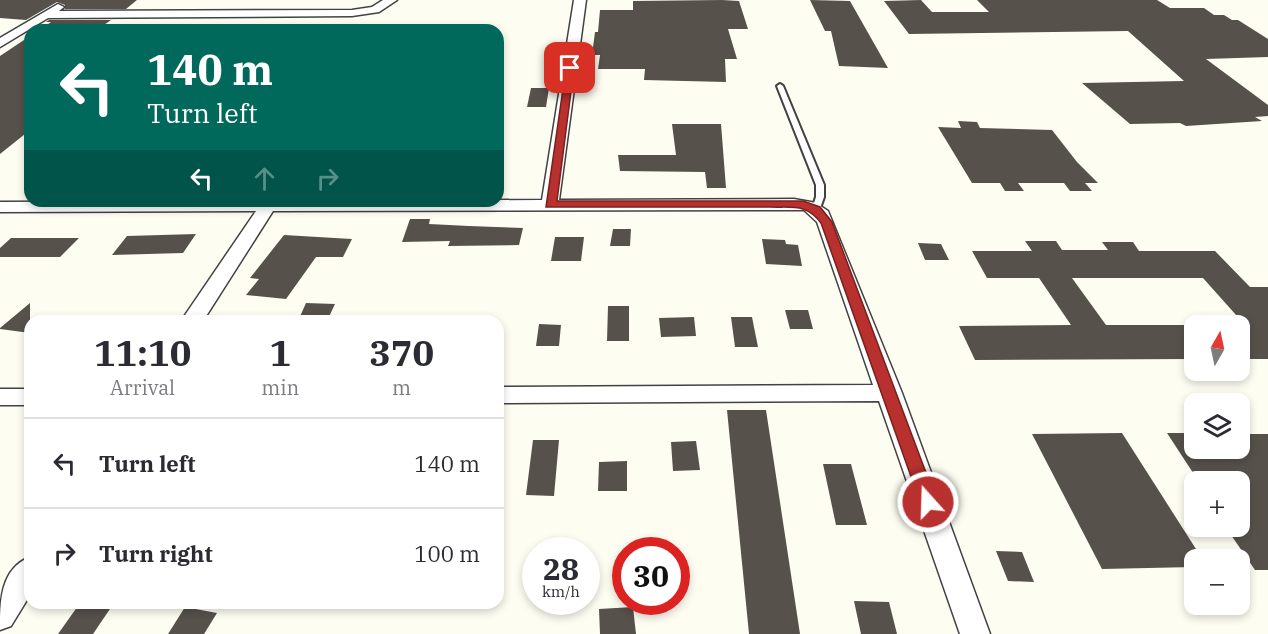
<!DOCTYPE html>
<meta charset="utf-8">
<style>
:root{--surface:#fff;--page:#f7f7f7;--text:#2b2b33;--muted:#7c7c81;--line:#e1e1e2}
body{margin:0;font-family:"IBM Plex Serif",serif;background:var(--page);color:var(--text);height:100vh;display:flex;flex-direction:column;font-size:22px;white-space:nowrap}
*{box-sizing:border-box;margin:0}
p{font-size:20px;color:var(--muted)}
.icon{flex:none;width:33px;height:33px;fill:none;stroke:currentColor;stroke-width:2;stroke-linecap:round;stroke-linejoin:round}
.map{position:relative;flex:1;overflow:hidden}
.sheet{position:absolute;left:24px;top:315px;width:480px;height:294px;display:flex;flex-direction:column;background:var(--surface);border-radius:18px;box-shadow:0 3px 9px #0003}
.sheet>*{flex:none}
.hud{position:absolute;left:24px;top:24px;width:480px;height:183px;border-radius:18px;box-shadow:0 3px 9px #0003;background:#00695c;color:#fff;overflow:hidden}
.needle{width:39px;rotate:9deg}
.tools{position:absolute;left:1184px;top:315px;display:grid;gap:12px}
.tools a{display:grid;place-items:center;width:66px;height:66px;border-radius:12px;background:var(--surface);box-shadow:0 3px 9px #0003;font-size:30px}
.speed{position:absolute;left:522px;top:537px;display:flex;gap:12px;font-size:30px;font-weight:700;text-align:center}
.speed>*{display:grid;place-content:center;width:78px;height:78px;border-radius:50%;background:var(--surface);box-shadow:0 3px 9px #0003;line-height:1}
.speed small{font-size:15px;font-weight:400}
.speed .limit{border:9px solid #d22;background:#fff;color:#111}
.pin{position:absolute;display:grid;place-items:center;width:51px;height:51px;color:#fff;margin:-26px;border-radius:12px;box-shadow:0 3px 9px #0006}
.me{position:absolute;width:66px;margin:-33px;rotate:340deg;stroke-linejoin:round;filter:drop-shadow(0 0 4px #0008)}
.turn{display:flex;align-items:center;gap:21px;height:126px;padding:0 24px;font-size:27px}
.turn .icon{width:78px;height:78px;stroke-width:2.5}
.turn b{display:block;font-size:42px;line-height:51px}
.lanes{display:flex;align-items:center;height:57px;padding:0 24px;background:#0003;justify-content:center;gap:30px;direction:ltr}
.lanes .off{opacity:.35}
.eta{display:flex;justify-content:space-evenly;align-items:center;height:102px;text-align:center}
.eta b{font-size:36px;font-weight:800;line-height:42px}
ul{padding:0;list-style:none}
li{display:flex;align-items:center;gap:18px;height:90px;padding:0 24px;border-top:2px solid var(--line)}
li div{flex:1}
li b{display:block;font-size:22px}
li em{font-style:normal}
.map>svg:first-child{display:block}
.building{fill:#57514c}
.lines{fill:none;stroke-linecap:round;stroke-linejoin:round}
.service-casing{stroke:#424242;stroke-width:4}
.minor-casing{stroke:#424242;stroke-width:3}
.service{fill:#fff;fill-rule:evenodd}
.minor{fill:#fff;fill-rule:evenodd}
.route{fill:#b8312e;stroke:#78201e;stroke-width:1.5}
</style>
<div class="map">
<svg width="1268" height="634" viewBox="0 0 1268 634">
<rect width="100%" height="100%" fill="#fefdf2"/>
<path class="building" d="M0 0H137L126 9H65V5L57 2 26 20 0 18Z
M722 0 739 1 748 29H728L737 59H725L726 82 644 80 645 69H598L600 55H592L595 32H598L600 10H633V1Z
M810 0 850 1 888 68 839 66 831 31H825Z
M921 0 932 12H989L977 0H1157L1170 8H1204L1214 15H1224L1232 20H1238L1268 39V57L1206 59 1268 105V116L1255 117 1262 121 1186 126 1180 123 1130 124 1082 83 1184 81 1128 31 909 34 884 1Z
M49 20H111L97 30H40L51 22H46Z
M30 36V130L0 154V56Z
M531 88H549L546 107H527Z
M958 121 977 122 980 128 1052 130 1077 162 1098 183H1085L1092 191H1070L1064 183H1018L1024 191H1005L1000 183H972L938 127 961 128Z
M672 124H721L726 188H707L705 172 620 171 618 155H676Z
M410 219H430L429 224 469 226 523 228 519 245 448 246 450 241 402 242Z
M613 229H631L630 246H610Z
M196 234 183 253 112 255 127 236Z
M284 235 352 239 343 257H316L286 299 246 295 259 279 250 278Z
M555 237H584L581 261H551Z
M11 238H79L60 257H0V248Z
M762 239 785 240 786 244 798 245 802 266 766 264Z
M1025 241H1056L1062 250H1108L1102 242H1133L1139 251H1215L1250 287H1268V359H1239V325H1245L1203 278H1072L1106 325H1194V359L975 360 959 326 1071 325 1039 278H987L972 251H1032Z
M918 243 941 244 949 260H925Z
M30 303V333L0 329V328Z
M306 303 335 304 327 321H298Z
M608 306H629V341H607Z
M785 310H808L813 329H790Z
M694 317 696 336 661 337 659 318Z
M731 317H752L758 347H735Z
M539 324 561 325 559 346H536Z
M727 410H766L800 634H749Z
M1122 433 1203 560H1194V567L1102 569 1032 434Z
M1167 433H1194V448H1239V434H1268V570H1255L1229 532H1239V482H1199Z
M533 440H559L554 496 526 495Z
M696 441 700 470 673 471 671 442Z
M627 461V491H598L599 462Z
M823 464H851L867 525H836Z
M996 551 1022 552 1034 582 1008 581Z
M854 601 889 602 897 634H861Z
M80 603H114L93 634H58Z
M185 607 217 613 204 634H168Z
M633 607 636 634H600L599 609Z"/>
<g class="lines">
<defs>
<path id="service" d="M780 84 783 86 824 185V197L819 211 816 212 812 209 816 197V185L777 86Z"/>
<path id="minor" d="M383 0H397L379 12 352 16 48 18 0 47V38L58 4 64 7 59 11 352 10 372 7Z
M574 0H586L559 200 794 199 816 203 828 211 902 393 990 634H960L879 401 498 403V387L873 385 817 222 804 210 273 211 203 321H181L256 211 0 212V202L542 200Z
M0 389H30V405H0Z
M30 557V595L11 626 0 630C0 602 0 569 30 557Z"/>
</defs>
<use href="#service" class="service-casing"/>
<use href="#minor" class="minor-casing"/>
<use href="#service" class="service"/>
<use href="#minor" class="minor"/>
</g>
<path class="route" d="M570 66 574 68 557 201H803L820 207 832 222 937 502 935 507H922L920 502 821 223C806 203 792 208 770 207H546L566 68Z"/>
</svg>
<div class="tools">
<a><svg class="needle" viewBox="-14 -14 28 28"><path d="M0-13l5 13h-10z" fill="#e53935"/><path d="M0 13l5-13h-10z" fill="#7c7c81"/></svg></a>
<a><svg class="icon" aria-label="layers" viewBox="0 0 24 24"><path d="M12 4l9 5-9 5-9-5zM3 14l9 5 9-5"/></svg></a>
<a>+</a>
<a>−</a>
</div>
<div class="speed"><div>28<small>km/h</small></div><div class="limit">30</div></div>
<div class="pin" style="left:570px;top:68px;background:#d93025"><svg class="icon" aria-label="arrive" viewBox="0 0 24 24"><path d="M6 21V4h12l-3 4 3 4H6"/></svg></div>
<svg class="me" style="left:928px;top:502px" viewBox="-20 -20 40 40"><circle r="17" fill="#b8312e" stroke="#fff" stroke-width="3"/><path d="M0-11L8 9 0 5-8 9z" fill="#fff"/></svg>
<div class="hud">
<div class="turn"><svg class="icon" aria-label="left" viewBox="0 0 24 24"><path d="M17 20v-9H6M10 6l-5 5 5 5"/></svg><div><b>140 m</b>Turn left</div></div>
<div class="lanes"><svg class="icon" aria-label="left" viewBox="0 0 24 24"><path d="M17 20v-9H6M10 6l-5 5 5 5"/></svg><svg class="icon off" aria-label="ahead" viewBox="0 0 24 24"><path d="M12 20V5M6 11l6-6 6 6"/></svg><svg class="icon off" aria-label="right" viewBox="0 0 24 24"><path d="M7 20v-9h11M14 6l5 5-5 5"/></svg></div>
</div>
<section class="sheet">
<div class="eta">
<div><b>11:10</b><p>Arrival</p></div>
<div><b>1</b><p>min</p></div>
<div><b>370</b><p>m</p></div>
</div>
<ul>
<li><svg class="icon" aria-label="left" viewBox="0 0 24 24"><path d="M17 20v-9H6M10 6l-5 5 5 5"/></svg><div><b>Turn left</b></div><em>140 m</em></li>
<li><svg class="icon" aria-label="right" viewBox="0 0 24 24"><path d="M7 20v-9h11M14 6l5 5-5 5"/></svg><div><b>Turn right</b></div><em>100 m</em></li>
</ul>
</section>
</div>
